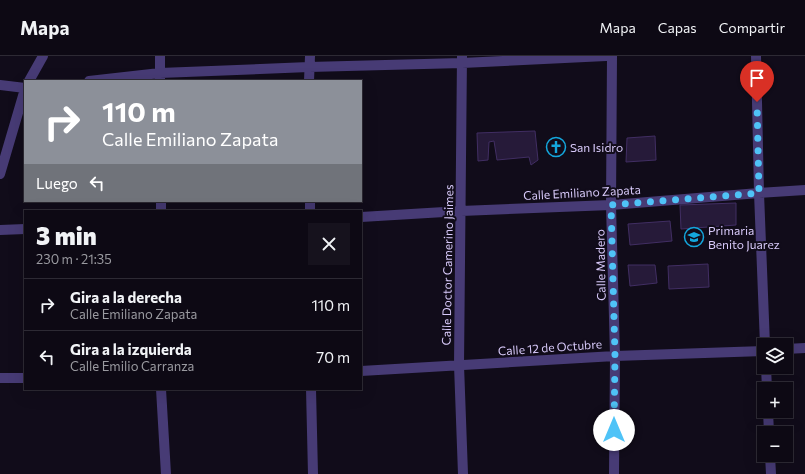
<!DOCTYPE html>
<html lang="es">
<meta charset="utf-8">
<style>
:root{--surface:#0d0914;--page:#16121d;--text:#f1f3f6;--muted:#9a9aa0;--line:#2d2a34}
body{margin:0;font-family:Commissioner,sans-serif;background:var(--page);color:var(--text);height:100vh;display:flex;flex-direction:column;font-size:15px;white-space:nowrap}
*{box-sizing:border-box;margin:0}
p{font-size:13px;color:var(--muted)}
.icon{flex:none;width:22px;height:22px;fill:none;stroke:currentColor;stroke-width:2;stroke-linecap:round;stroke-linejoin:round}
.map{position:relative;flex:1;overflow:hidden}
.drawer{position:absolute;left:24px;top:154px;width:338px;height:180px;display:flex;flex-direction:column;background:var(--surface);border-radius:0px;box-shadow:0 4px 16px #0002,0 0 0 1px var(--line)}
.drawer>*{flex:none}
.top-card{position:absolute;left:24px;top:24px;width:338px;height:122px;border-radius:0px;box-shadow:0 4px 16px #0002,0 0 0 1px var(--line);background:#8c9099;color:#fff;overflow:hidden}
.fabs{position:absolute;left:757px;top:282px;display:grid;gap:8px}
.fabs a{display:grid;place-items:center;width:36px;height:36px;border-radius:0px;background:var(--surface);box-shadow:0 4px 16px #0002,0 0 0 1px var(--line);font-size:20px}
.pin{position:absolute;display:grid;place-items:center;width:34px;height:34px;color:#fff;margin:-41px -17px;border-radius:50% 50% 50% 0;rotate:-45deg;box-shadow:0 0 4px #0007}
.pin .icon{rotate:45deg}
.me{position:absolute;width:44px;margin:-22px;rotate:0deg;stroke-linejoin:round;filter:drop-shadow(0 0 3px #0008)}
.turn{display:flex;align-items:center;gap:14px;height:84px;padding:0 12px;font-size:18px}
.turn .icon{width:52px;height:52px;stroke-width:2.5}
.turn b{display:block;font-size:28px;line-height:34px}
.then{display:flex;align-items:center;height:38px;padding:0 12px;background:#0003;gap:8px;font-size:15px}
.round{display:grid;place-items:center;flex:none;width:42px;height:42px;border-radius:0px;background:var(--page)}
.headline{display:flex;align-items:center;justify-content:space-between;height:68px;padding:0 12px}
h1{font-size:24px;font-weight:800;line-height:30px}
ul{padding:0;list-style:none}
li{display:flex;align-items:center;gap:12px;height:52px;padding:0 12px;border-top:1px solid var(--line)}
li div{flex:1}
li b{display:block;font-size:15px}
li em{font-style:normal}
header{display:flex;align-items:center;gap:24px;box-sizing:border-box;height:56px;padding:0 20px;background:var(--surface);border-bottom:1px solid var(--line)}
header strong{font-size:19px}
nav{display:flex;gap:22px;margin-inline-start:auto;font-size:14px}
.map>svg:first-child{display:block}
.building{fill:#261a39;stroke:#412e63}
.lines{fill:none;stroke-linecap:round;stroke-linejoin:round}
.street{stroke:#473b75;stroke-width:10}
.route{stroke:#4fc3f7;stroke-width:7;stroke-dasharray:0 12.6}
.labels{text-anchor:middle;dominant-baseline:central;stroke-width:4;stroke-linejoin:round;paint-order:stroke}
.poi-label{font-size:12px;fill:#d8cafa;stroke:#110c1a;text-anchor:start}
.street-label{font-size:12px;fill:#d8cafa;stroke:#110c1a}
</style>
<header>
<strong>Mapa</strong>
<nav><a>Mapa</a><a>Capas</a><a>Compartir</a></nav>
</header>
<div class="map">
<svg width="805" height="418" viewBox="0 0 805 418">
<rect width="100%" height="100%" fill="#110c1a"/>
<path class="building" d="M535 75 538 104 531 109 529 101 497 104 494 85 489 86 488 104 478 105 477 77Z
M655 80 656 104 626 106 627 82Z
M736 147V169L681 173 680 149Z
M670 165 672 185 630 189 628 168Z
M708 208 709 231 669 233 668 210Z
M628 209H655L657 227 630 230Z"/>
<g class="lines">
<path class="street" d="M160 0V25
M462 0 459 309 463 418
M612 0 611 149 615 300 614 418
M756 0 759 137 765 289
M29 25 43 0
M89 25 160 17 309 11 462 7 606 0
M309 25 310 0
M0 29 25 32
M0 118 25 33
M161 145V155
M310 145V155
M361 161 461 155 611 149 759 137 805 134
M0 174 25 173
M786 293 805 292
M766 311 767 333
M361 315 615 300 764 295
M0 322H25
M161 333 166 418
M311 333 313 418
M768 355 769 377
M770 399 771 418"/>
</g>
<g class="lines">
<path class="route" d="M614 374 615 300 611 149 759 137 757 46"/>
</g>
<defs>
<symbol id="church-ring" viewBox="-11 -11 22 22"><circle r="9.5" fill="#110c1a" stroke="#14a7dd" stroke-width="1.5"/><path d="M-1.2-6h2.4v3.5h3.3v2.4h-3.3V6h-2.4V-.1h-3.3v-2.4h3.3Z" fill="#14a7dd"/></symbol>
<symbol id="school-ring" viewBox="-11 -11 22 22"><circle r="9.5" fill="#110c1a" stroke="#14a7dd" stroke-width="1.5"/><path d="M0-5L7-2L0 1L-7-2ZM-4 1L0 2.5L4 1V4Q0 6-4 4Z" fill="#14a7dd"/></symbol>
</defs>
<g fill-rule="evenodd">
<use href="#church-ring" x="545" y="80" width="22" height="22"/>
<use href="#school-ring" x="683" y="170" width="22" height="22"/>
</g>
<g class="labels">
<g class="poi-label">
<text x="570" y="91">San Isidro</text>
<text x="708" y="174">Primaria<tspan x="708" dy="14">Benito Juarez</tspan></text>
</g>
<g class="street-label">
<text transform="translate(582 136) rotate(-3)">Calle Emiliano Zapata</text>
<text transform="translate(447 209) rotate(-89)">Calle Doctor Camerino Jaimes</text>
<text transform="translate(600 209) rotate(-91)">Calle Madero</text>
<text transform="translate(550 291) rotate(-4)">Calle 12 de Octubre</text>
</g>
</g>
</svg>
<div class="fabs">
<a><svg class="icon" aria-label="layers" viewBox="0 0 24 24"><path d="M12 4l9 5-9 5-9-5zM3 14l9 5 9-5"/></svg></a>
<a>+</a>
<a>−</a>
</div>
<div class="pin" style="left:757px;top:46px;background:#d93025"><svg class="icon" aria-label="arrive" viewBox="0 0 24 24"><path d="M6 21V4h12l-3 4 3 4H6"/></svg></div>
<svg class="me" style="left:614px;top:374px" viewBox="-20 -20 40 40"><circle r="19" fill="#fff"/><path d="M0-13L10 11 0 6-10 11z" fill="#4fc3f7"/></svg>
<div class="top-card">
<div class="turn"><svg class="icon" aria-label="right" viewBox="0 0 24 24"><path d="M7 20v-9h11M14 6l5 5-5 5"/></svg><div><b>110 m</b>Calle Emiliano Zapata</div></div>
<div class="then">Luego<svg class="icon" aria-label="left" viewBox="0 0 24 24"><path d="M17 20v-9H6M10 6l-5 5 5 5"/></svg></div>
</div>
<section class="drawer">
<div class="headline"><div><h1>3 min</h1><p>230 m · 21:35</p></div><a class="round"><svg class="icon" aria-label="close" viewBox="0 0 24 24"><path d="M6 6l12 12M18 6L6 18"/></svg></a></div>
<ul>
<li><svg class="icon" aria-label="right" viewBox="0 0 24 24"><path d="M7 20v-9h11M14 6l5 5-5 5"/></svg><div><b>Gira a la derecha</b><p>Calle Emiliano Zapata</p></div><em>110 m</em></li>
<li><svg class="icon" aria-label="left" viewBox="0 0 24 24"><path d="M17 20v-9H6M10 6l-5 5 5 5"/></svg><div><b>Gira a la izquierda</b><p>Calle Emilio Carranza</p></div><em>70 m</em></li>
</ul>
</section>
</div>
